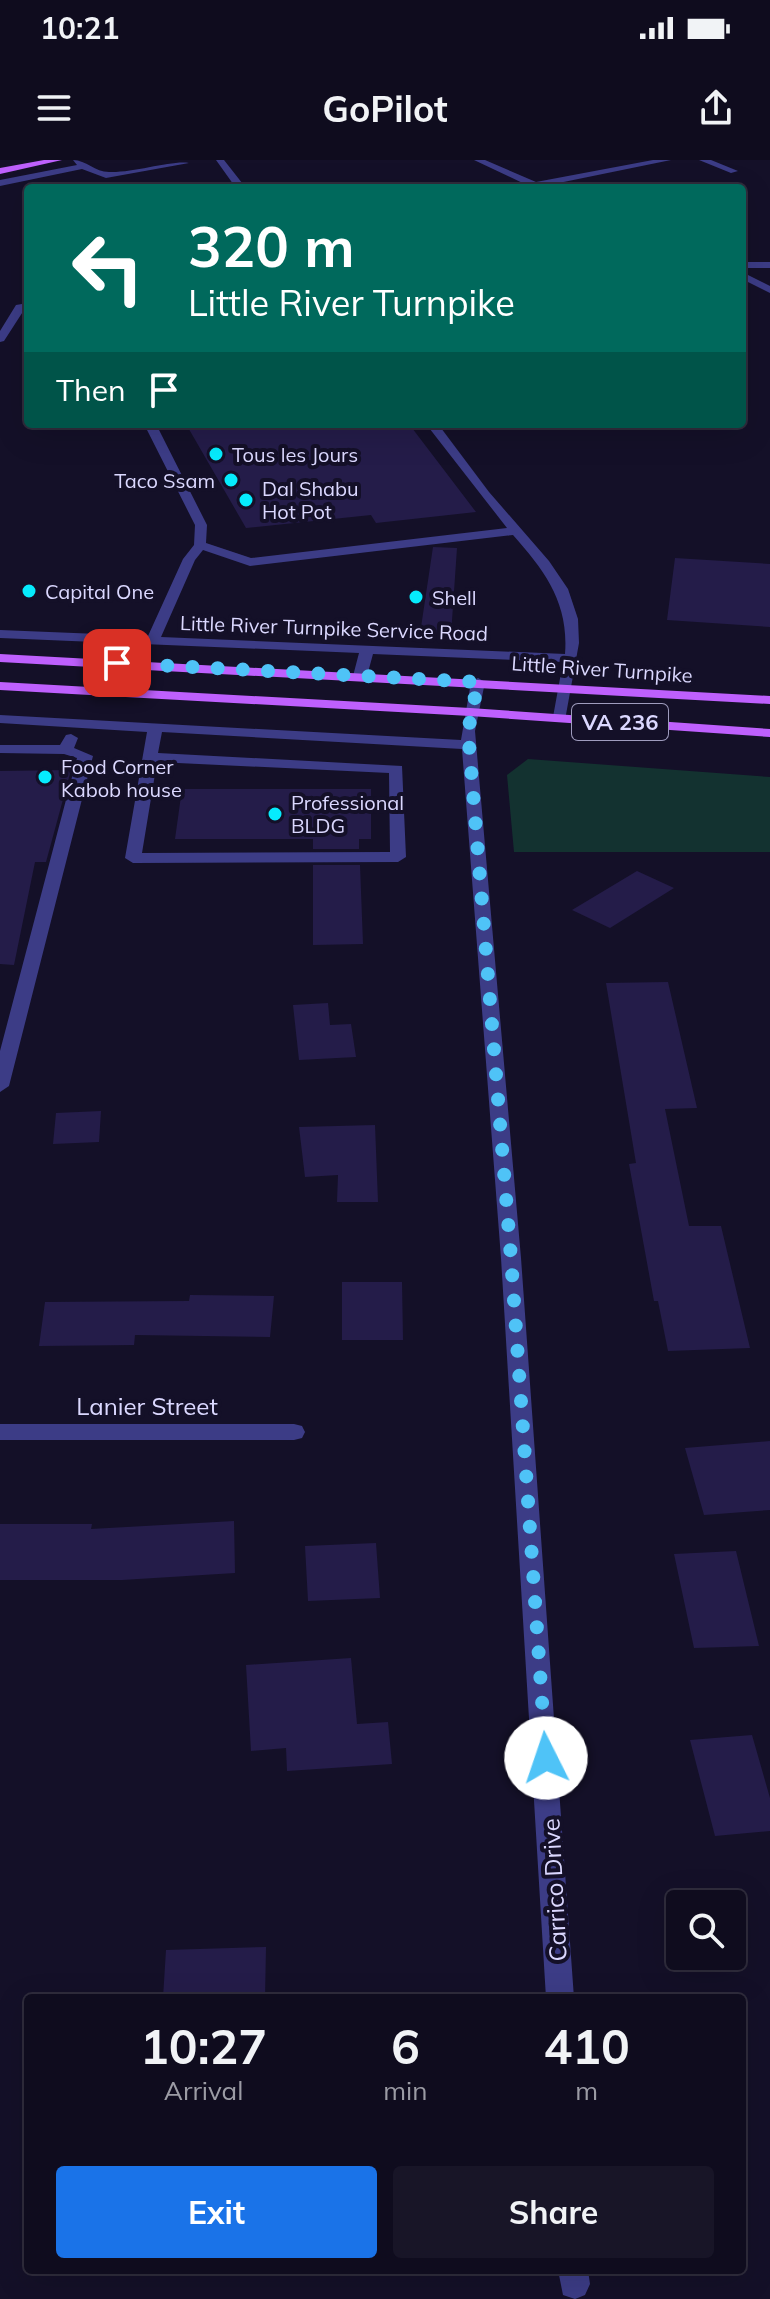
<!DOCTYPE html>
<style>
:root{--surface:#0f0c1e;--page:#181527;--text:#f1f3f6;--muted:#9b9ba4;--line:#2f2c3c;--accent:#1a73e8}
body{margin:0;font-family:Mulish,sans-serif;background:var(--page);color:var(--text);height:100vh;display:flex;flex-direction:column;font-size:30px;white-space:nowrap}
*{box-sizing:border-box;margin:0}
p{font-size:26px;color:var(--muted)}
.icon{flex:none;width:44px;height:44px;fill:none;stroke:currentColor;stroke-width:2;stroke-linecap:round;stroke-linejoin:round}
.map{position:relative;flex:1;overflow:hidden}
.sheet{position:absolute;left:24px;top:1834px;width:722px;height:280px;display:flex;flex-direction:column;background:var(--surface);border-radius:8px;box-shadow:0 8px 32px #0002,0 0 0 2px var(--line)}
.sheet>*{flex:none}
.banner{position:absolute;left:24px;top:24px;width:722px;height:244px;border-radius:8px;box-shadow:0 8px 32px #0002,0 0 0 2px var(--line);background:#00695c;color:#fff;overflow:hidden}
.fabs{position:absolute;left:666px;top:1730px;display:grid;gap:16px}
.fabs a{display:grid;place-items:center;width:80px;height:80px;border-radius:8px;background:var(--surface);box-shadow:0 8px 32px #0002,0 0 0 2px var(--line);font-size:40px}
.pin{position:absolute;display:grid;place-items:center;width:68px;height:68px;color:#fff;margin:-34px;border-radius:16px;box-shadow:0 4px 12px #0006}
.me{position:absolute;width:88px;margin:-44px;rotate:356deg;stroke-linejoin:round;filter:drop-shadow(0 0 6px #0008)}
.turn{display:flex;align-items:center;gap:28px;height:168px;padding:0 32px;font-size:36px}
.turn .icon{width:104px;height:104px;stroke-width:2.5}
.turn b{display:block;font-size:56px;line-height:68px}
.then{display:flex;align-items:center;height:76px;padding:0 32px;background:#0003;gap:16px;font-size:30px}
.eta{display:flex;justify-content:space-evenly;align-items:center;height:136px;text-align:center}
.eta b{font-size:48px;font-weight:700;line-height:56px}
.button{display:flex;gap:16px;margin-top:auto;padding:16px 32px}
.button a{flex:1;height:92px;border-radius:8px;background:var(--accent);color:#fff;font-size:32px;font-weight:700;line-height:92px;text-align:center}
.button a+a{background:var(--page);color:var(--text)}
.status{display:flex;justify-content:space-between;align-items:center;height:56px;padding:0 40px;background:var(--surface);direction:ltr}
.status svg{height:22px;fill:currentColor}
header{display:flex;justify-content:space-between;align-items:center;height:104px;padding:0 32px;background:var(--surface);font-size:36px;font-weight:700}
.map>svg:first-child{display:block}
.green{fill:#133230}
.building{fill:#241c49}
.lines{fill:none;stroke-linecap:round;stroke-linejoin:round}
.minor{fill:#3c3c86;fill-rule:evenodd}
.major{fill:#be60fd;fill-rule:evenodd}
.route{stroke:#4fc3f7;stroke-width:14;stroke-dasharray:0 25.2}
.poi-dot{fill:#06ebfd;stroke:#141028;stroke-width:3}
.labels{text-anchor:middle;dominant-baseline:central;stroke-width:8;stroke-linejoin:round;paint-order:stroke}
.far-poi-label{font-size:20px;fill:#dbd8ff;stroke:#141028;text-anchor:start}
.far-street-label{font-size:20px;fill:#dbd8ff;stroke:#141028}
.shield{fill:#141028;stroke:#9f9cbe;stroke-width:2}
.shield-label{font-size:22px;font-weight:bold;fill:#dbd8ff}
.street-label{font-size:24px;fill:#dbd8ff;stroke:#141028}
</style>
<div class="status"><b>10:21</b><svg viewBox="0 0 49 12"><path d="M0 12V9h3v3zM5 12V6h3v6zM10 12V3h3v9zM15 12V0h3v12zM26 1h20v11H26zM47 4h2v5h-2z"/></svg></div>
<header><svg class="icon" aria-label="menu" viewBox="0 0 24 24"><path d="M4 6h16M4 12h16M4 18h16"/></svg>GoPilot<svg class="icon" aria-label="share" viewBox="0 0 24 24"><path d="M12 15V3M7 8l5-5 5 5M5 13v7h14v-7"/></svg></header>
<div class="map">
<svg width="770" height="2139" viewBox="0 0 770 2139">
<rect width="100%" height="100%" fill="#141028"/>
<path class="green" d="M528 599 770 617V692H514L507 615Z"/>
<path class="building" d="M186 264H409L476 352 376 363 371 355 246 368Z
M433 387 457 388 451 475 420 474Z
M675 398 770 404V467L667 460Z
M71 610 46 702H35L14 805 0 804V611Z
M182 629H371V679H359V689H313V679H175Z
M313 705H360L363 784 313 785Z
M637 711 674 728 610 768 572 750Z
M668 822 697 948 665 949 689 1066H721L750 1188 668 1191 658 1141H654L629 1004 636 1003 606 823Z
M328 843 330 865 351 864 356 897 299 900 293 845Z
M101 951 99 982 53 984 56 953Z
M375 965 378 1042H337L338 1015 305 1017 299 967Z
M342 1122H402L403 1180H342Z
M190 1135 274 1136 270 1177 135 1175 134 1185 39 1186 45 1142 189 1141Z
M770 1281V1350L704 1355 685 1288Z
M234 1361 235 1413 122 1420H0V1364H92L91 1369Z
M376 1383 380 1438 308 1441 305 1386Z
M736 1391 759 1486 694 1488 674 1394Z
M351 1498 357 1564 388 1562 392 1604 287 1611 286 1588 251 1591 246 1505Z
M752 1575 770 1638V1671L715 1676 690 1580Z
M266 1787 265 1838H163L166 1790Z"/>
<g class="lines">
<path class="minor" d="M73 0C86 0 95 12 109 12 134 13 172 0 189 3L106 18 82 9 0 26V20L77 5Z
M216 0H224L246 28H236Z
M474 0H485L536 22 653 0H671L544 26 547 28 531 27Z
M699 0H711L738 11 731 13Z
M640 22 637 27 611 28Z
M742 102H770V108H742Z
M742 112 770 126V133L742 119Z
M28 143V149L24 150 4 181 0 182V171L16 145Z
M144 264H156L207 365 206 383 251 398 507 368 426 264H438L489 332 549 401 568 429 578 459 579 483 565 560 553 557 563 502 373 494 367 516 360 520 353 516 359 493 0 478V470L148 476 183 399 194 385 195 365ZM513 375C545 411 569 443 565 494L161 477 195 400 203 390 250 406Z
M478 518 485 522 475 571 521 1098 574 1838H546L501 1098 462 589 162 572 158 593 402 606 406 697 398 702 133 703 125 698 147 572 0 563V555L461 580 471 522ZM157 602 389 613 390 692 142 693Z
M71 574 78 578 74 588 93 596 9 926 0 932V891L77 598 64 594 0 593V585H60L66 575Z
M0 1264H294L302 1266 305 1272 302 1278 294 1280H0Z
M558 2110H588L590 2124 585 2135 575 2139 563 2135Z"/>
<path class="major" d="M44 0H62L0 14V8Z
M0 494 770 536V544L0 502Z
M0 522 470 548 770 569V577L470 556 0 530Z"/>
</g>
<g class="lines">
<path class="route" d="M117 503 478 522 468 571 511 1098 546 1598"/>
</g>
<g class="poi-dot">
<circle cx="216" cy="294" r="8"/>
<circle cx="231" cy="320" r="8"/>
<circle cx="246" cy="340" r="8"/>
<circle cx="29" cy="431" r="8"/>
<circle cx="416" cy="437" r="8"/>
<circle cx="45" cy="617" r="8"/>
<circle cx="275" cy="654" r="8"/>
</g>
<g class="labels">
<g class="far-poi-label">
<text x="232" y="294">Tous les Jours</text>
<text x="215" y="320" text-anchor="end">Taco Ssam</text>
<text x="262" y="328">Dal Shabu<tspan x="262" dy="23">Hot Pot</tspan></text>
<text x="45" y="431">Capital One</text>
<text x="432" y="437">Shell</text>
<text x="61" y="606">Food Corner<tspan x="61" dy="23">Kabob house</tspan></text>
<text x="291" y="642">Professional<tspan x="291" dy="23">BLDG</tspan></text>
</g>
<g class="far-street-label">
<text transform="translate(334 468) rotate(2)">Little River Turnpike Service Road</text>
<text transform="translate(602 509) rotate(4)">Little River Turnpike</text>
</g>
<rect class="shield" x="572" y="544" width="96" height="36" rx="6"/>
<g class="shield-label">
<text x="620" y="562">VA 236</text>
</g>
<g class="street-label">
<text x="147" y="1246">Lanier Street</text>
<text transform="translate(554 1730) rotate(-93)">Carrico Drive</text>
</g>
</g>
</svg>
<div class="fabs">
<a><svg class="icon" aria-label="search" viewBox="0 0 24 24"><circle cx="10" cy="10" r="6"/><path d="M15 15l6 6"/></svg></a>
</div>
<div class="pin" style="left:117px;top:503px;background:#d93025"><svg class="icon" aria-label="arrive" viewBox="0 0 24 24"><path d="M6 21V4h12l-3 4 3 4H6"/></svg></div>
<svg class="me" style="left:546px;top:1598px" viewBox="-20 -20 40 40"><circle r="19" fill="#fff"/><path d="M0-13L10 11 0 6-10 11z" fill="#4fc3f7"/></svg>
<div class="banner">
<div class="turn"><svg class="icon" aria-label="left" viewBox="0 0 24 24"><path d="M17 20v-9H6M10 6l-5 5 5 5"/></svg><div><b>320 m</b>Little River Turnpike</div></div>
<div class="then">Then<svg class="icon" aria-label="arrive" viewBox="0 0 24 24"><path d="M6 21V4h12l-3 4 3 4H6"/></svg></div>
</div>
<section class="sheet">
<div class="eta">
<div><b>10:27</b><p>Arrival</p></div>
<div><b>6</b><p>min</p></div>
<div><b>410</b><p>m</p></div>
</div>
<div class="button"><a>Exit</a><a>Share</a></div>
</section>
</div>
